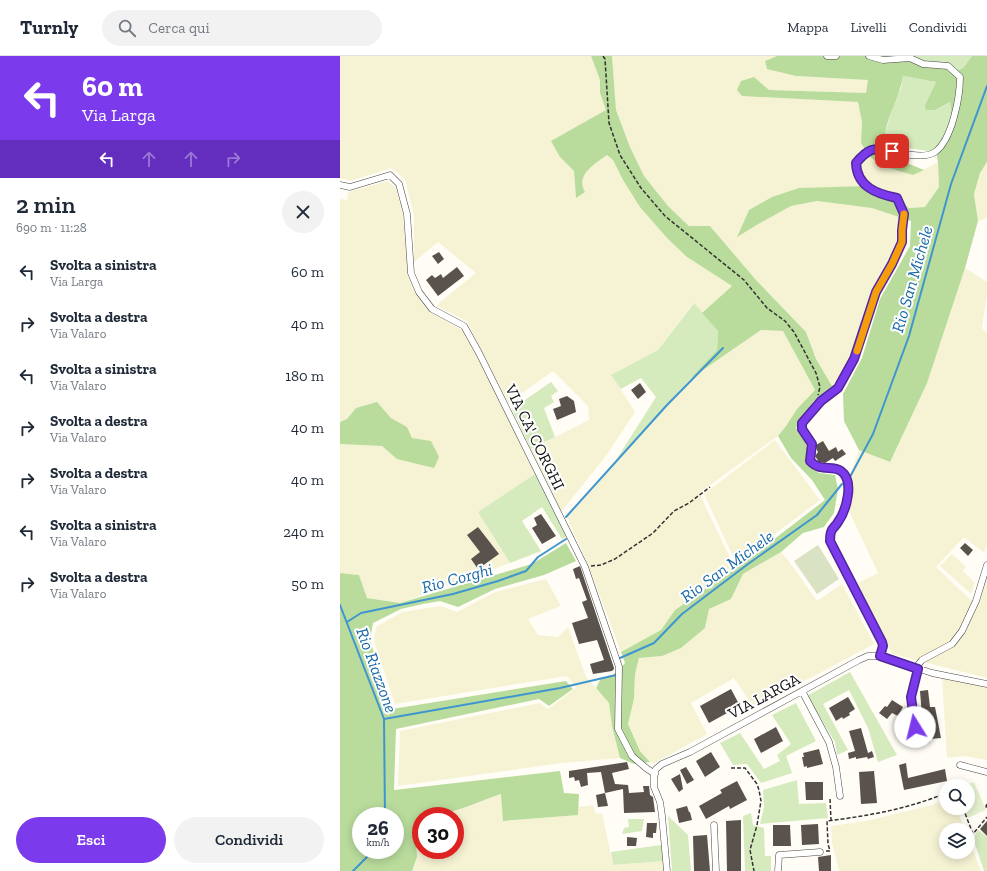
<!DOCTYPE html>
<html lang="it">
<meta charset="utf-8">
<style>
:root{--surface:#fff;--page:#f2f2f3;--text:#1f2937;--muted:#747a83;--line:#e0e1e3;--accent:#7c3aed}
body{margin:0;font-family:"Zilla Slab",serif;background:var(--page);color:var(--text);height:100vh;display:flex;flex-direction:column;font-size:15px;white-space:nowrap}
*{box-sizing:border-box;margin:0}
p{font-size:13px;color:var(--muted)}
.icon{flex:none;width:22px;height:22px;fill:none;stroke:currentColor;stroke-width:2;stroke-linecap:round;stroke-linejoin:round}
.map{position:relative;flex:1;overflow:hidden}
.details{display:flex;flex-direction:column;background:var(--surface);width:340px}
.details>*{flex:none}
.hud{background:#7c3aed;color:#fff;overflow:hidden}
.controls{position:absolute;left:599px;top:723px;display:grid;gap:8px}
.controls a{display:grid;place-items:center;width:36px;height:36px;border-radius:50%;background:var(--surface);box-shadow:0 2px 10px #0003;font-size:20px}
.speed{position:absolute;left:12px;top:751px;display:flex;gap:8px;font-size:20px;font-weight:700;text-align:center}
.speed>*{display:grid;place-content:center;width:52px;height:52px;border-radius:50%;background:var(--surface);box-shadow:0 2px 10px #0003;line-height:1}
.speed small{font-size:10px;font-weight:400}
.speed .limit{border:6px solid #d22;background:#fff;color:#111}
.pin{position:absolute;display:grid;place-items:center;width:34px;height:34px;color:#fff;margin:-17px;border-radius:8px;box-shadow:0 2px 6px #0006}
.me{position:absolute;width:44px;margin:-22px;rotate:351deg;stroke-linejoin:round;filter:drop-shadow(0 0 3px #0008)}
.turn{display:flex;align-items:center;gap:14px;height:84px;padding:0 16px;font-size:18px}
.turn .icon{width:52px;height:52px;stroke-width:2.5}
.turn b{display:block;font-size:28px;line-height:34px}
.lanes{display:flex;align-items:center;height:38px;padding:0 16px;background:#0003;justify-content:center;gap:20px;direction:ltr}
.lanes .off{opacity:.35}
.round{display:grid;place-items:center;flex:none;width:42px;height:42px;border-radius:21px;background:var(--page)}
.headline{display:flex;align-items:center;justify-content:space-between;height:68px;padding:0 16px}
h1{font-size:24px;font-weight:600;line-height:30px}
.primary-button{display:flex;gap:8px;margin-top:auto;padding:8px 16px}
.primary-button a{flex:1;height:46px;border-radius:24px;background:var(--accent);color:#fff;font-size:16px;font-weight:600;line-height:46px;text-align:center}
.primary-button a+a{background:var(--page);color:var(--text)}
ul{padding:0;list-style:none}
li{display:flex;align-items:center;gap:12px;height:52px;padding:0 16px}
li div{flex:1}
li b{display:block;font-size:15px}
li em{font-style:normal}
header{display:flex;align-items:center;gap:24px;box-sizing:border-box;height:56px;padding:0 20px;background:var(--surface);border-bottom:1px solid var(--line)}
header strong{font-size:19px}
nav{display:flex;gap:22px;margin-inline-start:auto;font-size:14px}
.search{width:280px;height:36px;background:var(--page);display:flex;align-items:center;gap:10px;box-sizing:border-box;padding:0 14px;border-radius:22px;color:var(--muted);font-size:15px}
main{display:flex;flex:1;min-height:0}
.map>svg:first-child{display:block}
.farmland{fill:#f6f3d4}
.green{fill:#d5ebbd}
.forest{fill:#b9dc9c;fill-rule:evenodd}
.cemetery{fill:#d9e3c4}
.pitch{fill:#e6f2cf}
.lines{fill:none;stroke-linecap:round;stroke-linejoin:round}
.stream{stroke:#3f96cf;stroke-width:2}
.building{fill:#5a524d}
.minor-casing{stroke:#444;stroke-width:7}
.path{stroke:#333;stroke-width:1.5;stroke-dasharray:4 2;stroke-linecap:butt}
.minor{stroke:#fff;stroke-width:6}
.route-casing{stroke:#51269a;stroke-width:10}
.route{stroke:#7c3aed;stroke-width:7}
.slow{stroke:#f59e0b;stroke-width:7}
.labels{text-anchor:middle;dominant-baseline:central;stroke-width:4;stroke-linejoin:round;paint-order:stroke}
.street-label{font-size:16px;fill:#111;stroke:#fff}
.water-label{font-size:17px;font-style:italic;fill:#1768a6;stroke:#fff}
</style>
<header>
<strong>Turnly</strong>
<div class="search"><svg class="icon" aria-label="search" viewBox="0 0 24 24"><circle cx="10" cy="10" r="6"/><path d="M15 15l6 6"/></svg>Cerca qui</div>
<nav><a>Mappa</a><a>Livelli</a><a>Condividi</a></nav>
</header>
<main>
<section class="details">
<div class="hud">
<div class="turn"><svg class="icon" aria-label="left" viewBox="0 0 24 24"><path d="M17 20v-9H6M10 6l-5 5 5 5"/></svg><div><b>60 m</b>Via Larga</div></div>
<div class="lanes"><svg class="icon" aria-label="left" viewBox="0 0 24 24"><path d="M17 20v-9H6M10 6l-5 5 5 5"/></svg><svg class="icon off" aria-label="ahead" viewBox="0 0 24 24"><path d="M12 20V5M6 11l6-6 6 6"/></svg><svg class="icon off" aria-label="ahead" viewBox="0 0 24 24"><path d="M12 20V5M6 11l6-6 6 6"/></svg><svg class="icon off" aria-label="right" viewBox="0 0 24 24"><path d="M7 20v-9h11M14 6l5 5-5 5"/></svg></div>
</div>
<div class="headline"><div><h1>2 min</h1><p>690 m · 11:28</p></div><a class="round"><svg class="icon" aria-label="close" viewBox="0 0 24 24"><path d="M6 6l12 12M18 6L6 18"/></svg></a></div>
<ul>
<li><svg class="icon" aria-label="left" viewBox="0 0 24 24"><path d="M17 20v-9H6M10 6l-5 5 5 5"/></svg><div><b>Svolta a sinistra</b><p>Via Larga</p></div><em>60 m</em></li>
<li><svg class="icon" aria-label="right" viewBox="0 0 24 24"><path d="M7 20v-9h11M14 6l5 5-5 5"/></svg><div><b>Svolta a destra</b><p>Via Valaro</p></div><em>40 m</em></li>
<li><svg class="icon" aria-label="left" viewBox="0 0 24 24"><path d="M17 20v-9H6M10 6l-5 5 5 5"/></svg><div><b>Svolta a sinistra</b><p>Via Valaro</p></div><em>180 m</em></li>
<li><svg class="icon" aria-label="right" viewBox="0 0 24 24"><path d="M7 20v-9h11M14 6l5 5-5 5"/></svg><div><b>Svolta a destra</b><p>Via Valaro</p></div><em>40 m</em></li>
<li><svg class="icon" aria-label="right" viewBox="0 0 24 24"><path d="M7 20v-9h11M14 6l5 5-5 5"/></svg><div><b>Svolta a destra</b><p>Via Valaro</p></div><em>40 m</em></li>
<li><svg class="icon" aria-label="left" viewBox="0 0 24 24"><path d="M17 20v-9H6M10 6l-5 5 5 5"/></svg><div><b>Svolta a sinistra</b><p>Via Valaro</p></div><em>240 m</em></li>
<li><svg class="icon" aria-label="right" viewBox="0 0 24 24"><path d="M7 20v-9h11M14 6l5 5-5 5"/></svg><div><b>Svolta a destra</b><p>Via Valaro</p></div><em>50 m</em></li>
</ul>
<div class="primary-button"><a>Esci</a><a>Condividi</a></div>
</section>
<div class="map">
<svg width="647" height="815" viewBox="0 0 647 815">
<rect width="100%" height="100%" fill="#fffdf5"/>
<path class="farmland" d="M0 0H251L260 24V37L266 54 220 101 234 115 236 141 242 130 243 121 251 111 267 99 273 104 283 124 347 201 392 230 362 257 353 247 318 294 272 319 295 356 266 400 221 456 191 393 249 364 248 350 213 315 168 347 127 265 97 250 99 247 136 217 98 186 74 206V160L65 123 51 112 10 125 0 122Z
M272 0H437L425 5 456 20 529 24 526 37 429 34 402 40 518 46 522 66 521 87 573 119 598 106 599 131 585 151 569 152 557 142 525 130 507 131 409 154 397 180 420 167 451 150 477 145 532 152 559 161 556 173 558 185 531 235 522 262 516 287 510 303 492 330 476 303 466 276 416 224 370 170H349L328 150 304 120 290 91 276 54Z
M647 106V162L638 165 634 138 640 117Z
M48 125 56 133 63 159 68 219 77 238 90 256 122 274 136 298 195 418 138 456 170 507 60 547 27 542 19 519 0 517V388L42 390 57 403 72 382 67 371 51 362 37 346 17 352 7 363 0 366V143L7 144 8 136Z
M625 212 647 226V237L642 272 647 277V488L644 497 624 481 596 511 636 549 647 522V622L552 598 518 527 538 517 509 455 512 444 513 433 510 419 519 394 549 406 587 326Z
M421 274 443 275 475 334 457 353 446 370 438 380 359 437 395 512 335 554 321 574 281 596 247 506 227 461 251 435 276 404 350 323Z
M435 384 480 444 396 507 364 438Z
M441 496 448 504 477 545 502 528 534 588 414 652 394 622 351 647 367 678 313 708 300 695 288 668 294 643 295 618 299 602 322 600 365 572 369 553 391 543 403 518Z
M612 498 626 511 623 515 635 527 631 538 600 510Z
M206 523 221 550 188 563 198 579 218 581 228 571 246 621 269 647 272 670 280 702 222 707 58 730 60 675 200 647 208 653 236 632 227 620 55 648 34 585 36 571 62 556 101 550 117 556 155 536Z
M602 621 647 630V704L624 700 607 702Z
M162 738 164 765 238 759V751L253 749 256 758 262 757 273 809 324 805V815H72L77 801 75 765 81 763V794H115V760H95L111 756Z
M606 743V752H617L625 774H606V796H628V781L641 815H499L492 787 491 770 526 765 592 749Z"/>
<path class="green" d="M548 0H632L623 12 614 16 548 4Z
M563 20 596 26 585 49 595 54 610 46 611 57 609 75 596 96 546 89 544 80 555 44 561 32Z
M354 247 378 275 377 294 276 404 316 341 301 322 281 333 271 319 318 294Z
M211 326 218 335 211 340 214 346 204 352 215 381 191 393 172 353Z
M195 418 227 480 222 483 202 451 182 465 201 495 170 507 138 456Z
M510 616 557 699 538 706 528 672 509 634 483 648 508 694 497 699 495 686 467 640Z
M456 647 476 685 446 700 452 717 421 727 407 708 393 709 380 687 400 677 424 713 440 705 437 699 451 688 432 659Z
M457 724 459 748 486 747 488 762 420 768 424 751 423 734Z
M411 757 413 769 424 772 425 800H431V815H405L403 760Z
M328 760 348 779 351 815H332Z
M288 763H304L302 775 282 778 284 772 289 771Z
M638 774 647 781V815H644L633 782Z
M321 789 324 805 273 809 271 796Z"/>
<path class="forest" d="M251 0H272L276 54 290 91 304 120 328 150 349 170H370L416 224 466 276 476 303 492 330 473 346 456 372C466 386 469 387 466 406L479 417 495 419 498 433 494 457 484 471 463 477 441 496 403 518 391 543 369 553 365 572 341 592 322 600 299 602 295 618 294 643 288 668 300 695 310 706 294 708 280 702 272 670 269 647 256 632 261 622 273 619 285 607 281 596 321 574 335 554 407 504 485 444 472 424 451 402 438 380 446 370 457 353 475 334 443 275 421 274 350 323 377 294 378 275 362 257 392 230 347 201 328 183 300 151 283 124 273 104 267 99C255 108 235 119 245 136L236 142 234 115 220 101 211 85 266 54 260 37V24Z
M437 0H548V3L570 2 608 10 614 16 623 12 632 0H647V106L640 117 634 138 638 165 625 212 587 327 550 406 519 394 504 365 503 338 522 302 540 243 570 190 571 165 532 152 477 145 451 150 420 167 397 181 409 154 432 141 459 132 525 130 557 142 569 152 585 151 599 131 598 106 596 96 609 75 611 57 610 46 595 54H586L585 49 596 26 563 20C560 40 548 58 545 78 544 84 547 92 548 97L557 103 584 114 573 119 549 112 531 102 521 87 522 66 518 46 402 40 397 34 401 25 414 21 429 34 526 37 528 24 456 20 427 13 425 5Z
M37 346 51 362 67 371 72 382 91 385 99 401 94 412 57 403 42 390 0 388V366L7 363 16 352Z
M226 487 236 505 204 519 155 533 118 551 100 545 83 548 61 553 33 567 30 584 52 653 226 625 233 633 209 650 199 643 56 673 54 734 220 715 224 737 239 738 238 759 163 765 161 738C135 747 109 760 81 760V763L75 765 77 801 72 815H0V517L19 519 27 542 60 547 192 508ZM21 760H55V794H21Z"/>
<path class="cemetery" d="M478 489 499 523 477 538 454 505Z"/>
<path class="pitch" d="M634 726 646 754 628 762 624 752H628V730H622Z"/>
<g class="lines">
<path class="stream" d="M511 419 533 378 569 280 611 128 647 30
M226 461 327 349 383 292
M0 549 44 663 45 760
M7 566 21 557 113 538 158 525 186 515 198 501 226 483
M280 602 314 587 342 558 408 508 477 459 502 428
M44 663 220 632 276 619
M13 815 34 794"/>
</g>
<path class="building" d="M99 196 104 203 98 208 92 200Z
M117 211 124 220 98 240 86 224 92 219 95 222 101 218 103 222Z
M300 327 306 336 298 343 291 334Z
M227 340 234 345 236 356 217 364 213 353 221 350 219 343Z
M483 385 489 395 496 391 498 396 502 393 506 398 495 405 493 402 485 407 479 406 475 400 478 396 476 392V389Z
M201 458 216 480 202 488 192 472 197 469 194 462Z
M138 471 159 498 138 513 131 503 140 496 127 479Z
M625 487 633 494 628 500 620 492Z
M240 510 274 612V613L272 615 253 618 250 608 264 604 257 584 239 588 232 567 248 562 242 546 247 544 239 522 236 523 233 513Z
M391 633 400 650 369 667 360 650Z
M588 634 590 651H595L601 682 590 683V686L581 688 579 672 590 670 589 660H582L580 635Z
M508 641 515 653 509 657 510 659 503 663 502 661 496 665 489 652Z
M552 644 563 651 558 660 552 657 547 663 539 657 545 650 547 651Z
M436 671 443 685 421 697 414 683Z
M521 672 528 697 532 695 534 701 528 703 527 701 516 703V701L509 703 508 697 515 695 509 675Z
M479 693 483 708 467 712V710L464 711 462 701H464L463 697Z
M371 696 380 711 365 721 356 705Z
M287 706 289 713 272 717 275 728 288 729 289 737 304 736 303 730H309L310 739 313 741 315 756 284 757 283 733 265 737 261 716 247 717 248 729 241 731 239 724 235 725 234 721 229 722V715Z
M566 707 568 722 605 713 607 725 564 734 559 709Z
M346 711 354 724 347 728 340 714Z
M534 715 537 747 521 748 519 716Z
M340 718 343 733 339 736 331 723Z
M397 725 407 744 390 753 389 750 366 763 359 750 382 737 380 734Z
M465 726H483V744H466Z
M265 737 268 750 258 751 256 739Z
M347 750 349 756H350L352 764 339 767 336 753Z
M401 764V815H387L386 765Z
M647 765V780L640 773Z
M307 767H317L316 777H313V782L306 781Z
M478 768 479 788 462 789 461 769Z
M433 769H450L451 790H433Z
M367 779 370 815H354L353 780Z
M287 781 297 782 296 790H287Z
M491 799V815H479L478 801Z"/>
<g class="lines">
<defs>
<path id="minor" d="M487 0H496
M529 0 543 4 570 2 583 8 608 10 620 21C620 41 612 84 595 96 587 102 569 99 559 97 549 94 536 90 526 96 522 98 519 104 516 107 517 131 537 138 557 142L564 158 562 173V186L552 208 536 236 514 303 498 333 481 345 462 367V373L472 388 470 405C482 417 491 408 501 415 515 425 506 455 498 466 496 470 492 472 491 476 490 479 490 482 490 485L542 586 543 590 540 600
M0 129 10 131 50 119 59 128 67 158 71 217 79 236 92 253 124 270 139 297 245 511 279 611 278 673 292 700 306 712 315 718
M462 635 489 686 496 711 500 740
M575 671 571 641 578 609 582 604 612 588 622 575 636 545 647 509
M620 709 647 716
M374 769 376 815
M327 815 322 760 320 746 314 731V719L316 713 322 708 350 696 519 604 528 600H540L592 617 647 628
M438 815 439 799 480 796"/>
</defs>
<use href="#minor" class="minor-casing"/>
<path class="path" d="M263 0 265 3 269 67 280 99 301 132 325 160 404 224 427 252 445 265 454 276 476 317 480 331 478 339
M251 510 261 509 275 503 313 477 334 455 349 447 370 431
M391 712H405L417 728 419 734 421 745 417 769 410 794 414 815
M490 743 491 764
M647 748 646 750 647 753
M623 752 633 778 647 761
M486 795H490L488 788 487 765C527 760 568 753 606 737"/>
<use href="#minor" class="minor"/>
</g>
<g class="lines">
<defs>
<path id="route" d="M552 95C533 90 527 94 516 107 517 131 537 138 557 142L564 158 562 174V186L552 208 536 236 514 303 498 332 481 345 462 367V373L472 388 470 405C482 417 491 408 501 415 515 425 506 455 498 466 496 470 492 472 491 476 490 479 490 482 490 485L542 586 543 590 540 600 578 613 571 641 575 671"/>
</defs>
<use href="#route" class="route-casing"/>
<use href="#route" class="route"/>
<path class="slow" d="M517 295 536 236 552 208 562 186V174L564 158"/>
</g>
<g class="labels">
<g class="street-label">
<text transform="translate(195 381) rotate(64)">VIA CA' CORGHI</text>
<text transform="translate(424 640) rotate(-28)">VIA LARGA</text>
</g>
<g class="water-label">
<text transform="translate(572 223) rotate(-74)">Rio San Michele</text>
<text transform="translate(387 510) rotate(-36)">Rio San Michele</text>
<text transform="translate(117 522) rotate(-15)">Rio Corghi</text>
<text transform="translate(37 614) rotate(70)">Rio Riazzone</text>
</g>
</g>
</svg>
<div class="controls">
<a><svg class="icon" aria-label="search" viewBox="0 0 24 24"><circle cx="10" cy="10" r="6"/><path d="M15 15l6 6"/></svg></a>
<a><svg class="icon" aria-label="layers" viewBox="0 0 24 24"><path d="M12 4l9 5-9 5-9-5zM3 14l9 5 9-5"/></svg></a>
</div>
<div class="speed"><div>26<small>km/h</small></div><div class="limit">30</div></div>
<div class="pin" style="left:552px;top:95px;background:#d93025"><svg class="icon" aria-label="arrive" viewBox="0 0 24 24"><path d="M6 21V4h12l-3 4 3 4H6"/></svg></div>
<svg class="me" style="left:575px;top:671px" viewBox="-20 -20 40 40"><circle r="19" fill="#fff"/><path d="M0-13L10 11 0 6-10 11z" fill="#7c3aed"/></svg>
</div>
</main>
